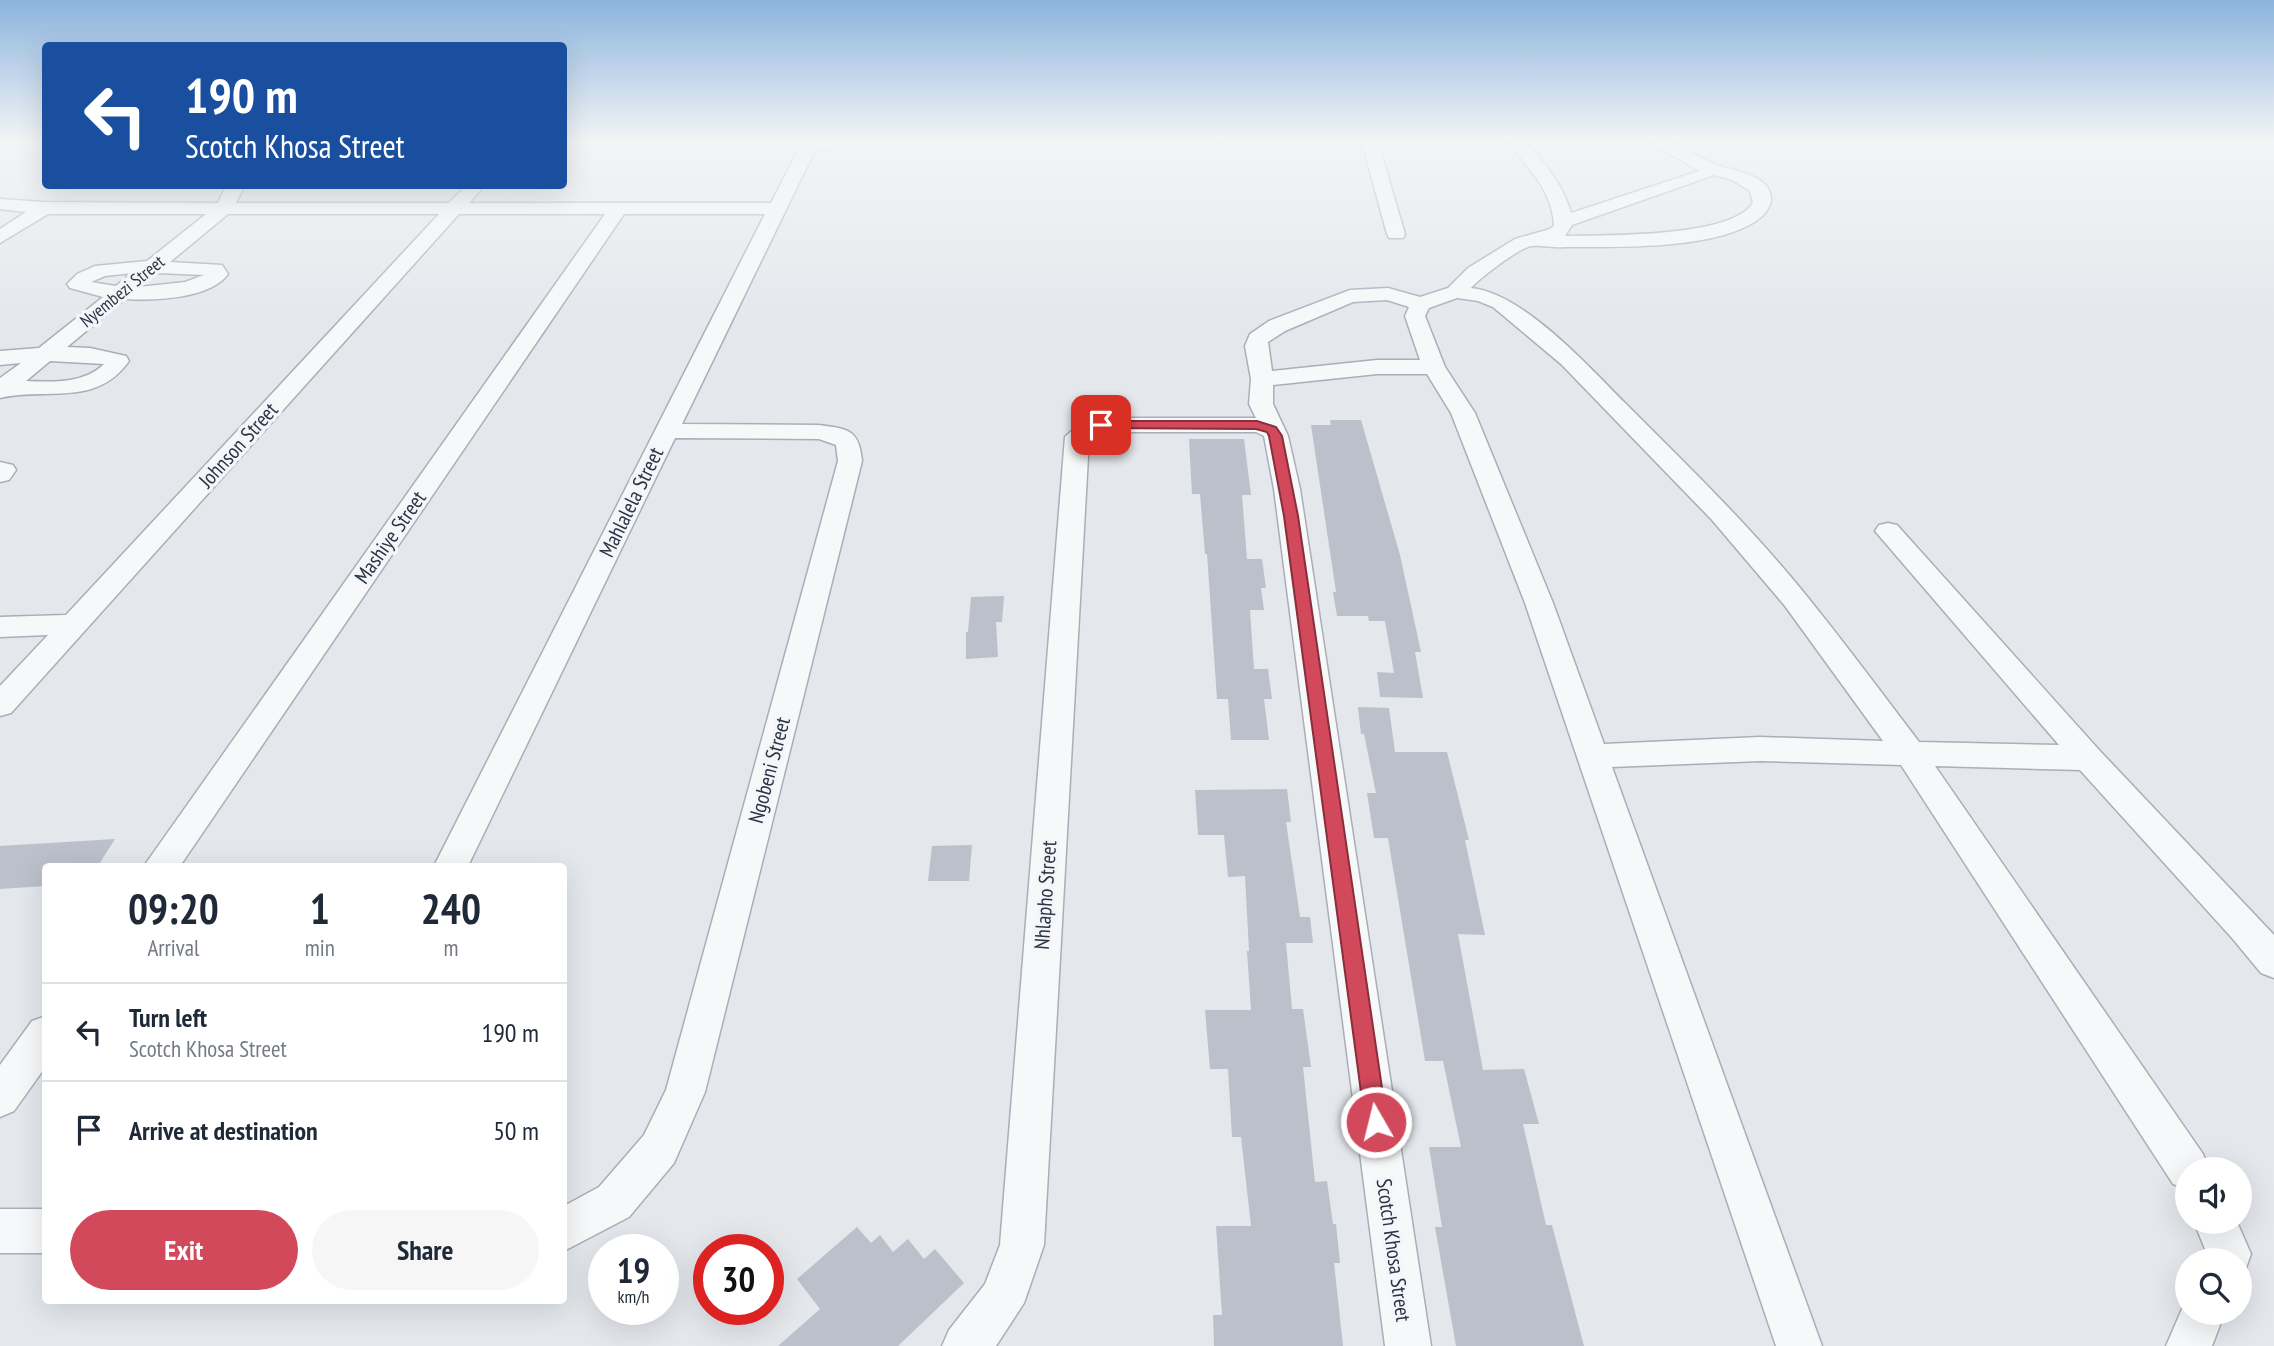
<!DOCTYPE html>
<style>
:root{--surface:#fff;--page:#f6f6f7;--text:#1f2937;--muted:#747a83;--line:#e0e1e3;--accent:#d1495b}
body{margin:0;font-family:"PT Sans Narrow",sans-serif;background:var(--page);color:var(--text);height:100vh;display:flex;flex-direction:column;font-size:26px;white-space:nowrap}
*{box-sizing:border-box;margin:0}
p{font-size:23px;color:var(--muted)}
.icon{flex:none;width:38px;height:38px;fill:none;stroke:currentColor;stroke-width:2;stroke-linecap:round;stroke-linejoin:round}
.map{position:relative;flex:1;overflow:hidden}
.drawer{position:absolute;left:42px;top:863px;width:525px;height:441px;display:flex;flex-direction:column;background:var(--surface);border-radius:7px;box-shadow:0 7px 28px #0002}
.drawer>*{flex:none}
.guide{position:absolute;left:42px;top:42px;width:525px;height:147px;border-radius:7px;box-shadow:0 7px 28px #0002;background:#1a4fa0;color:#fff;overflow:hidden}
.buttons{position:absolute;left:2175px;top:1157px;display:grid;gap:14px}
.buttons a{display:grid;place-items:center;width:77px;height:77px;border-radius:50%;background:var(--surface);box-shadow:0 7px 28px #0002;font-size:35px}
.speed{position:absolute;left:588px;top:1234px;display:flex;gap:14px;font-size:35px;font-weight:700;text-align:center}
.speed>*{display:grid;place-content:center;width:91px;height:91px;border-radius:50%;background:var(--surface);box-shadow:0 7px 28px #0002;line-height:1}
.speed small{font-size:18px;font-weight:400}
.speed .limit{border:10px solid #d22;background:#fff;color:#111}
.pin{position:absolute;display:grid;place-items:center;width:60px;height:60px;color:#fff;margin:-30px;border-radius:14px;box-shadow:0 4px 10px #0006}
.me{position:absolute;width:77px;margin:-38px;rotate:352deg;stroke-linejoin:round;filter:drop-shadow(0 0 5px #0008)}
.turn{display:flex;align-items:center;gap:24px;height:147px;padding:0 28px;font-size:32px}
.turn .icon{width:91px;height:91px;stroke-width:2.5}
.turn b{display:block;font-size:49px;line-height:60px}
.eta{display:flex;justify-content:space-evenly;align-items:center;height:119px;text-align:center}
.eta b{font-size:42px;font-weight:700;line-height:49px}
.primary-button{display:flex;gap:14px;margin-top:auto;padding:14px 28px}
.primary-button a{flex:1;height:80px;border-radius:42px;background:var(--accent);color:#fff;font-size:28px;font-weight:700;line-height:80px;text-align:center}
.primary-button a+a{background:var(--page);color:var(--text)}
ul{padding:0;list-style:none}
li{display:flex;align-items:center;gap:21px;height:98px;padding:0 28px;border-top:2px solid var(--line)}
li div{flex:1}
li b{display:block;font-size:26px}
li em{font-style:normal}
.map>svg:first-child{display:block}
.building{fill:#bbc0ca}
.lines{fill:none;stroke-linecap:round;stroke-linejoin:round}
.street-casing{stroke:#a9aeb7;stroke-width:3}
.street{fill:#f7f8fa;fill-rule:evenodd}
.route{fill:#d1495b;stroke:#882f3b;stroke-width:2}
.labels{text-anchor:middle;dominant-baseline:central;stroke-width:7;stroke-linejoin:round;paint-order:stroke}
.far-street-label{font-size:18px;fill:#2b3445;stroke:#f4f6f9}
.street-label{font-size:21px;fill:#2b3445;stroke:#f4f6f9}
</style>
<div class="map">
<svg width="2274" height="1346" viewBox="0 0 2274 1346">
<rect width="100%" height="100%" fill="#e4e7ec"/>
<path class="building" d="M1330 420H1361L1400 555 1421 652H1415L1423 698 1380 697 1377 672 1394 673 1385 621H1369L1368 616H1337L1333 592H1336L1311 425H1331Z
M1189 439H1244L1251 495H1242L1247 559H1262L1266 588H1261L1264 610H1250L1254 669H1268L1272 699H1264L1269 740H1231L1228 699H1217L1207 554H1205L1200 494H1192Z
M1004 596 1002 622H996L998 657 966 659V632H968L971 597Z
M1358 707 1389 708 1395 752H1447L1469 840H1465L1485 935 1458 934 1483 1070 1524 1069 1539 1124H1523L1546 1225H1552L1584 1346H1456L1435 1227H1442L1429 1147H1461L1443 1061H1425L1388 838H1374L1367 793H1376L1364 734H1361Z
M1287 789 1291 822H1286L1300 917H1310L1313 943H1286L1292 1009H1303L1311 1067H1303L1315 1182 1327 1181 1333 1224H1336L1340 1263H1334L1343 1346H1214L1213 1315H1222L1216 1226H1251L1241 1137H1232L1228 1069H1210L1205 1010H1251L1247 951H1249L1245 876 1228 877 1224 835H1198L1195 790Z
M115 839 98 866H46V886L0 889V846Z
M972 845 969 881H928L932 846Z
M857 1227 871 1243 880 1235 893 1252 908 1239 924 1259 935 1249 964 1283 898 1346H778L820 1309 797 1279Z"/>
<g class="lines">
<defs>
<path id="street" d="M804 139H1223L1215 144 816 148 682 424 819 425C848 429 859 429 862 461L705 1092 674 1163 629 1217 564 1251V1206L599 1187 644 1135 666 1090 838 461 836 445 819 439 675 438 468 866H434L765 214H624L180 866H144L605 214H459L11 713 0 716V686L48 635 0 637V617L66 615 439 214H228L170 262 222 265 228 274C210 299 153 301 125 299L67 347 90 348 126 356 129 361C96 408 45 387 0 398V378L21 363 0 365V351L39 348 103 297 70 288 67 284 77 274 95 266 147 261 206 214H48L0 243V229L26 212 0 209V199L44 202 218 203 226 186H244L236 203H449L466 186H484L469 203H771ZM132 273 116 286 91 282 105 276ZM157 273 204 275 185 282 139 287ZM50 361 104 364C84 384 52 382 26 381Z
M1361 139H1377L1405 234 1403 238H1389L1387 234Z
M1506 139H1523C1543 161 1563 184 1571 213L1699 171 1651 143 1649 139C1679 139 1686 152 1712 163 1728 171 1772 173 1771 200 1770 209 1763 216 1756 221 1713 250 1615 247 1564 247 1554 248 1541 245 1532 246 1520 247 1480 278 1471 288 1523 293 1589 367 1626 404 1687 465 1750 526 1805 594 1844 642 1881 692 1919 742L2059 745 1875 531 1879 525 1888 523 1897 525 2099 750 2274 935V978L2261 973 2232 938 2080 770 1935 766 2203 1154 2209 1169H2188V1189L2173 1184 1901 765 1760 761 1612 767 1822 1346H1776L1525 603 1451 413 1427 374H1377L1273 385V404L1288 436 1300 489 1431 1346H1385L1274 489 1264 436 1256 432H1106L1096 433 1089 439 1044 1245 1024 1303 996 1346H942L949 1330 985 1284 1000 1245 1065 437 1081 422 1106 418H1256L1249 404 1251 379 1245 346 1250 334 1269 321 1350 290 1388 288 1420 297 1448 288 1468 268 1515 239 1550 229 1554 226C1553 189 1526 167 1506 139ZM1714 175 1732 180 1750 191 1753 203C1731 238 1604 235 1565 236L1572 225ZM1457 298 1478 301 1493 307 1561 364 1712 520 1785 606 1883 741 1760 737 1604 744 1553 603 1475 413 1445 367 1425 316 1429 308ZM1387 300 1409 307 1405 316 1420 360H1377L1272 371 1268 342 1285 331 1353 302Z
M0 462 13 465 16 470 9 480 0 482Z
M46 1016V1066L14 1111 0 1117V1065L32 1021Z
M0 1209H46V1253H0Z
M2194 1222H2237L2251 1254 2243 1276 2240 1277V1260H2205L2207 1254Z
M2188 1295V1312H2225L2212 1346H2166Z"/>
</defs>
<use href="#street" class="street-casing"/>
<use href="#street" class="street"/>
</g>
<linearGradient id="sky" x2="0" y2="1"><stop stop-color="#8bb4dd"/><stop offset="0.43" stop-color="#f3f4f6"/><stop offset="1" stop-color="#f3f4f6" stop-opacity="0"/></linearGradient>
<rect width="2274" height="327" fill="url(#sky)"/>
<path class="route" d="M1101 421H1257L1276 427 1282 436 1298 516 1387 1122 1384 1130 1376 1133 1368 1130 1365 1122 1284 516 1269 436 1267 432 1256 429 1096 428 1095 425Z"/>
<g class="labels">
<g class="far-street-label">
<text transform="translate(122 291) rotate(-39)">Nyembezi Street</text>
</g>
<g class="street-label">
<text transform="translate(238 445) rotate(-48)">Johnson Street</text>
<text transform="translate(631 502) rotate(-64)">Mahlalela Street</text>
<text transform="translate(390 537) rotate(-55)">Mashiye Street</text>
<text transform="translate(769 770) rotate(-75)">Ngobeni Street</text>
<text transform="translate(1045 895) rotate(-86)">Nhlapho Street</text>
<text transform="translate(1394 1250) rotate(82)">Scotch Khosa Street</text>
</g>
</g>
</svg>
<div class="buttons">
<a><svg class="icon" aria-label="sound" viewBox="0 0 24 24"><path d="M4 9h4l5-4v14l-5-4H4zM17 9q2 3 0 6"/></svg></a>
<a><svg class="icon" aria-label="search" viewBox="0 0 24 24"><circle cx="10" cy="10" r="6"/><path d="M15 15l6 6"/></svg></a>
</div>
<div class="speed"><div>19<small>km/h</small></div><div class="limit">30</div></div>
<div class="pin" style="left:1101px;top:425px;background:#d93025"><svg class="icon" aria-label="arrive" viewBox="0 0 24 24"><path d="M6 21V4h12l-3 4 3 4H6"/></svg></div>
<svg class="me" style="left:1376px;top:1122px" viewBox="-20 -20 40 40"><circle r="17" fill="#d1495b" stroke="#fff" stroke-width="3"/><path d="M0-11L8 9 0 5-8 9z" fill="#fff"/></svg>
<div class="guide">
<div class="turn"><svg class="icon" aria-label="left" viewBox="0 0 24 24"><path d="M17 20v-9H6M10 6l-5 5 5 5"/></svg><div><b>190 m</b>Scotch Khosa Street</div></div>
</div>
<section class="drawer">
<div class="eta">
<div><b>09:20</b><p>Arrival</p></div>
<div><b>1</b><p>min</p></div>
<div><b>240</b><p>m</p></div>
</div>
<ul>
<li><svg class="icon" aria-label="left" viewBox="0 0 24 24"><path d="M17 20v-9H6M10 6l-5 5 5 5"/></svg><div><b>Turn left</b><p>Scotch Khosa Street</p></div><em>190 m</em></li>
<li><svg class="icon" aria-label="arrive" viewBox="0 0 24 24"><path d="M6 21V4h12l-3 4 3 4H6"/></svg><div><b>Arrive at destination</b></div><em>50 m</em></li>
</ul>
<div class="primary-button"><a>Exit</a><a>Share</a></div>
</section>
</div>
